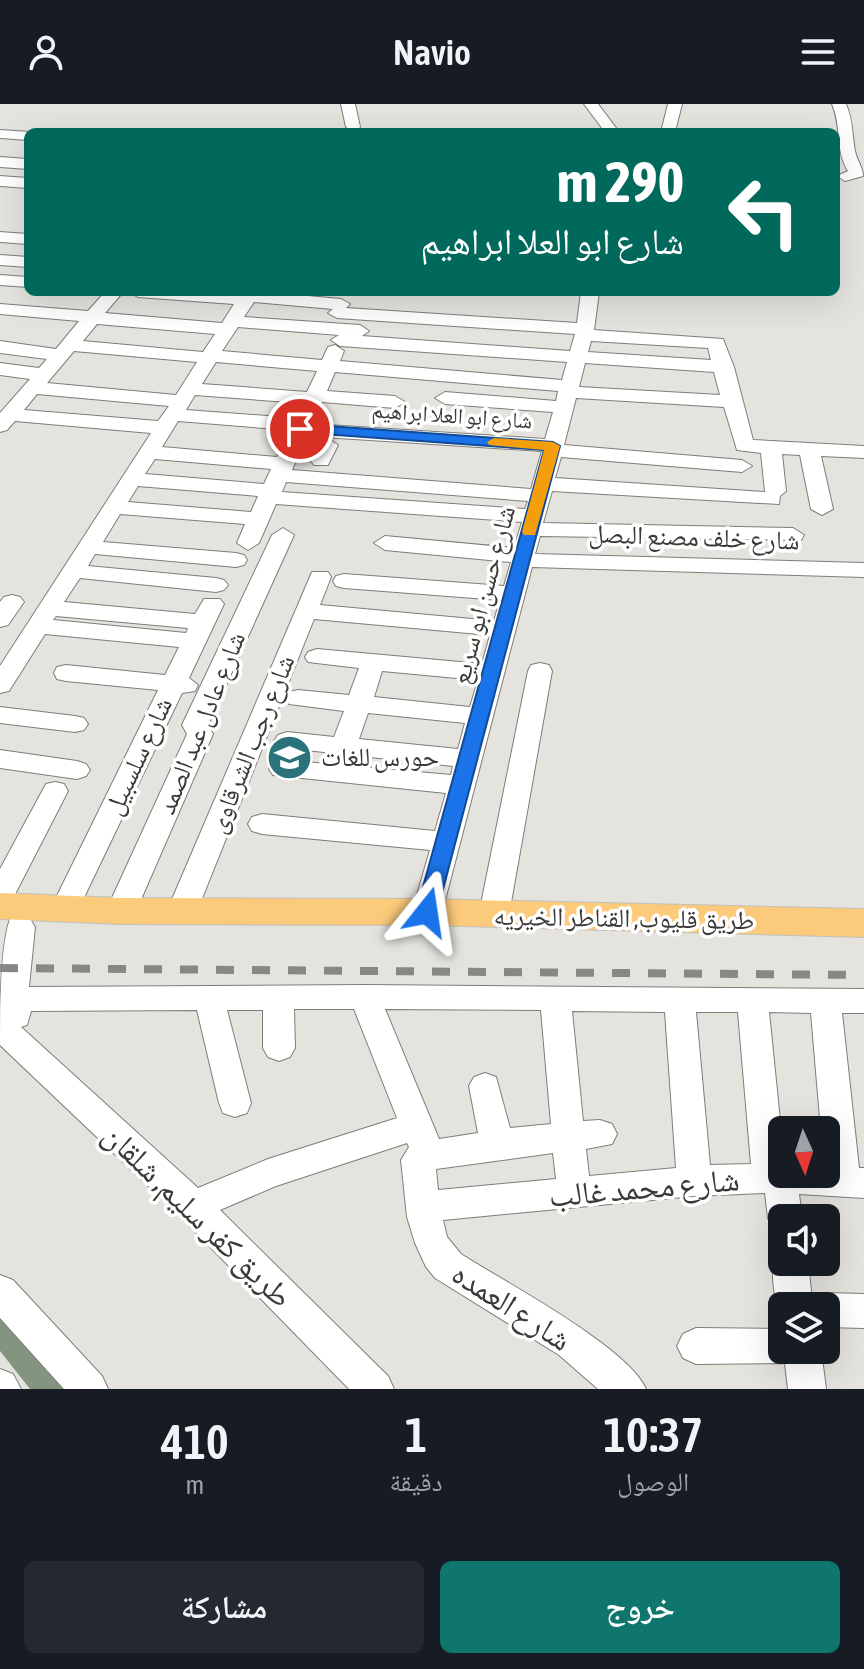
<!DOCTYPE html>
<html lang="ar">
<meta charset="utf-8">
<style>
:root{--surface:#171b24;--page:#242831;--text:#f1f3f6;--muted:#9ea1a6;--accent:#0f766e}
body{margin:0;font-family:"Asap Condensed","Noto Naskh Arabic",sans-serif;background:var(--page);color:var(--text);direction:rtl;height:100vh;display:flex;flex-direction:column;font-size:30px;white-space:nowrap}
*{box-sizing:border-box;margin:0}
p{font-size:26px;color:var(--muted)}
.icon{flex:none;width:44px;height:44px;fill:none;stroke:currentColor;stroke-width:2;stroke-linecap:round;stroke-linejoin:round}
.map{position:relative;height:1285px;overflow:hidden;direction:ltr}
.panel{display:flex;flex-direction:column;background:var(--surface);flex:1}
.panel>*{flex:none}
.hud{position:absolute;left:24px;top:24px;width:816px;height:168px;border-radius:12px;box-shadow:0 8px 32px #0002;direction:rtl;background:#00695c;color:#fff;overflow:hidden}
.needle{width:52px;rotate:177deg}
.controls{position:absolute;left:768px;top:1012px;display:grid;gap:16px}
.controls a{display:grid;place-items:center;width:72px;height:72px;border-radius:12px;background:var(--surface);box-shadow:0 8px 32px #0002;font-size:40px}
.pin{position:absolute;display:grid;place-items:center;width:68px;height:68px;color:#fff;margin:-34px;border:4px solid #fff;border-radius:50%;box-shadow:0 2px 8px #0007}
.me{position:absolute;width:88px;margin:-44px;rotate:15deg;stroke-linejoin:round;filter:drop-shadow(0 0 6px #0008)}
.turn{display:flex;align-items:center;gap:28px;height:168px;padding:0 24px;font-size:36px}
.turn .icon{width:104px;height:104px;stroke-width:2.5}
.turn b{display:block;font-size:56px;line-height:68px}
.eta{display:flex;justify-content:space-evenly;align-items:center;height:136px;text-align:center}
.eta b{font-size:48px;font-weight:600;line-height:56px}
.action{display:flex;gap:16px;margin-top:auto;padding:16px 24px}
.action a{flex:1;height:92px;border-radius:12px;background:var(--accent);color:#fff;font-size:32px;font-weight:600;line-height:92px;text-align:center}
.action a+a{background:var(--page);color:var(--text)}
header{display:flex;justify-content:space-between;align-items:center;height:104px;padding:0 24px;background:var(--surface);font-size:36px;font-weight:600}
.map>svg:first-child{display:block}
.lines{fill:none;stroke-linecap:round;stroke-linejoin:round}
.canal{fill:#83957e;fill-rule:evenodd}
.minor-casing{stroke:#7f7d79;stroke-width:2}
.major-casing{stroke:#c0c0bf;stroke-width:2}
.minor{fill:#fff;fill-rule:evenodd}
.major{fill:#fbca7a;fill-rule:evenodd}
.rail{stroke:#888784;stroke-width:8;stroke-dasharray:18 18;stroke-linecap:butt}
.route{fill:#1a73e8;stroke:#114b97;stroke-width:2}
.slow{fill:#f59e0b}
.labels{text-anchor:middle;dominant-baseline:central;stroke-width:7;stroke-linejoin:round;paint-order:stroke}
.far-street-label{font-size:22px;fill:#3b3a38;stroke:#fff}
.street-label{font-size:26px;fill:#3b3a38;stroke:#fff}
.poi-label{font-size:26px;fill:#3b3a38;stroke:#fff;text-anchor:start}
.near-street-label{font-size:32px;fill:#3b3a38;stroke:#fff}
</style>
<header><svg class="icon" aria-label="menu" viewBox="0 0 24 24"><path d="M4 6h16M4 12h16M4 18h16"/></svg>Navio<svg class="icon" aria-label="person" viewBox="0 0 24 24"><circle cx="12" cy="8" r="4"/><path d="M4 21q1-7 8-7t8 7"/></svg></header>
<div class="map">
<svg width="864" height="1285" viewBox="0 0 864 1285">
<rect width="100%" height="100%" fill="#e4e3de"/>
<g class="lines">
<path class="canal" d="M0 1212 10 1216 58 1275 63 1285H30L0 1247Z"/>
<defs>
<path id="minor" d="M341 0H355L360 23 358 26 353 27 346 23Z
M584 0H598L619 28H605Z
M668 0H682L675 28H661Z
M832 0H846C853 16 852 31 855 47 857 57 863 63 863 72L845 77 837 72 848 67C835 47 842 22 832 0Z
M0 26 30 28 28 36 0 34Z
M0 53 28 55V65L0 63Z
M0 72 28 74V84L0 82Z
M0 128 28 130V140L0 138Z
M0 151 28 153V163L0 161Z
M0 171 28 173V183L0 181Z
M105 188H123L105 209 222 219 234 200 138 193 129 188H263L341 195 350 200 346 204 577 219 581 188H599L594 226 723 235 734 263 753 336 864 342V354L821 352 833 405 822 411 811 405 800 351 782 350 786 387 780 392 779 400 552 387 543 419 793 424 804 431 801 436 540 432 535 450 864 459V473L532 463 442 808 437 816 427 819 417 816 412 808 430 746 262 730 252 727 248 720 252 713 262 710 435 727 446 689 273 671 269 665 273 659 282 656 451 671 453 662 278 643 274 637 278 631 287 628 334 633 344 607 289 600 285 594 289 588 298 586 349 591 359 564 308 558 305 553 308 548 317 545 482 560 490 531 314 515 197 807 192 815 182 818 172 815 167 807 312 468H328L331 473 320 501 494 517 500 496 344 484 336 482 333 477 336 472 344 470 504 482 511 458 385 446 374 439 385 432 514 444 522 418 276 400 259 439 248 446 237 439 245 420 120 410 103 438 236 449 244 451 247 456 244 461 236 463 95 450 88 462 216 474 224 476 228 481 224 486 216 488 80 474 64 498 195 510 204 495H220L224 500 189 574 198 581 195 587 182 589 79 804 75 812 65 815 55 812 51 804 158 586 66 577 57 575 54 569 57 563 66 561 165 571 179 543 45 530 9 587 0 589V562L151 329 15 317 7 326 0 328V309L30 275 0 271V259L39 264 47 255 0 249V237L56 245 79 217 0 210V200L88 207ZM254 198 333 205 328 209 337 214 575 230 570 247 362 232 369 227 360 221 244 213ZM97 220 215 230 203 248 83 237ZM238 223 339 231 331 236 340 242 567 258 562 276 340 257 344 247 335 241 328 243 322 256 222 247ZM591 237 708 244 711 256 588 248ZM74 247 197 258 176 291 47 279ZM216 258 317 267 307 288 202 280ZM585 259 714 268 720 291 579 283ZM335 268 558 287 556 297 445 288 435 294 445 300 553 308 545 335 312 320 322 298 395 304 405 298 395 292 327 287ZM37 290 169 302 158 317 24 306ZM195 291 302 299 294 314 186 306ZM576 294 724 303 737 346 761 349 765 388 555 374 561 353 742 368 752 362 742 356 564 341ZM178 317 289 326 277 353 162 343ZM307 332 542 347 531 385 292 366ZM155 355 271 365 264 380 145 370ZM286 378 528 397 525 405 282 388ZM138 382 258 392 251 408 128 398ZM56 512 188 524 186 529 53 516ZM382 567 478 576 470 603 374 593ZM368 609 465 619 458 645 359 635Z
M328 335 338 341 328 361H314L311 357 321 337Z
M283 424 294 431 208 621 213 630 136 807 131 815 121 818 111 815 106 807 187 630 182 621 272 431Z
M12 491 20 493 24 498 8 521 0 523V498L4 493Z
M540 559 549 561 552 567 509 810 504 818 494 821 484 818 479 810 528 567 531 561Z
M0 603 75 612 84 614 88 620 84 626 75 628 0 619Z
M0 646 77 657 86 660 90 666 86 672 77 675 0 664Z
M55 678 64 680 68 687 10 800 0 803V765L46 680Z
M20 812 30 815 35 823 29 883 365 881 864 885V909H842L859 1064H864V1094L799 1090 802 1114H782V1128L773 1125 768 1114 765 1089 694 1092 443 1116 447 1133 461 1150C503 1177 628 1243 646 1285H598L559 1251 435 1174 426 1163 415 1139 407 1113 401 1056 409 1043 407 1039 276 1082 220 1106 388 1272 394 1285H349L181 1113 0 941C0 910 0 842 10 815ZM294 905H354L397 1014 268 1055 198 1084 21 923 27 921 31 907 197 906 219 999 223 1009 235 1013 247 1009 251 999 227 906H263V944L268 953 279 957 290 953 295 944ZM385 905 541 906 551 1020 510 1024 496 973 485 969 474 973 469 982 478 1029 439 1035ZM572 907 665 908 676 1064 589 1072 586 1045 612 1040 617 1030 612 1020 600 1016 583 1017ZM696 908H738L751 1060 710 1061ZM769 908 811 909 821 1026H826V1070H782V1036ZM553 1049 556 1075 438 1086 436 1065Z
M782 1145V1158H808L812 1196 826 1189 864 1190V1224L826 1223V1202H782V1214C774 1195 769 1166 777 1147Z
M0 1171 13 1176 102 1272 108 1285H64L0 1214Z
M696 1224 782 1225V1246H821L826 1285H788L785 1259 696 1260 683 1254 677 1242 683 1230Z
M0 1265 13 1270 21 1285H0Z"/>
<path id="major" d="M0 789 121 794 427 795 864 805V833L427 821 121 820 0 815Z"/>
</defs>
<use href="#minor" class="minor-casing"/>
<use href="#major" class="major-casing"/>
<use href="#minor" class="minor"/>
<use href="#major" class="major"/>
<path class="rail" d="M0 864 864 871"/>
</g>
<path class="route" d="M300 320 553 338 560 342 437 808 434 813H419L416 808 544 346 295 328 293 325Z"/>
<path class="slow" d="M494 334 553 338 560 342 535 431H524L522 428 544 346 489 341 487 338Z"/>
<defs>
<symbol id="school-disc" viewBox="-11 -11 22 22"><circle r="9.5" fill="#2a737b" stroke="#fff"/><path d="M0-5L7-2L0 1L-7-2ZM-4 1L0 2.5L4 1V4Q0 6-4 4Z" fill="#fff"/></symbol>
</defs>
<g fill-rule="evenodd">
<use href="#school-disc" x="264" y="628" width="51" height="51"/>
</g>
<g class="labels">
<g class="far-street-label">
<text transform="translate(452 311) rotate(4)">شارع ابو العلا ابراهيم</text>
</g>
<g class="street-label">
<text transform="translate(694 433) rotate(2)">شارع خلف مصنع البصل</text>
<text transform="translate(483 491) rotate(-75)">شارع حسن ابو سريع</text>
<text transform="translate(201 619) rotate(-68)">شارع عادل عبد الصمد</text>
<text transform="translate(251 640) rotate(-68)">شارع رجب الشرقاوى</text>
<text transform="translate(138 652) rotate(-65)">شارع سلسبيل</text>
<text transform="translate(624 814) rotate(1)">طريق قليوب, القناطر الخيريه</text>
</g>
<g class="poi-label">
<text x="321" y="653">حورس للغات</text>
</g>
<g class="near-street-label">
<text transform="translate(644 1083) rotate(-5)">شارع محمد غالب</text>
<text transform="translate(198 1111) rotate(44)">طريق كفر سليم, شلقان</text>
<text transform="translate(512 1202) rotate(33)">شارع العمده</text>
</g>
</g>
</svg>
<div class="controls">
<a><svg class="needle" viewBox="-14 -14 28 28"><path d="M0-13l5 13h-10z" fill="#e53935"/><path d="M0 13l5-13h-10z" fill="#9ea1a6"/></svg></a>
<a><svg class="icon" aria-label="sound" viewBox="0 0 24 24"><path d="M4 9h4l5-4v14l-5-4H4zM17 9q2 3 0 6"/></svg></a>
<a><svg class="icon" aria-label="layers" viewBox="0 0 24 24"><path d="M12 4l9 5-9 5-9-5zM3 14l9 5 9-5"/></svg></a>
</div>
<div class="pin" style="left:300px;top:325px;background:#d93025"><svg class="icon" aria-label="arrive" viewBox="0 0 24 24"><path d="M6 21V4h12l-3 4 3 4H6"/></svg></div>
<svg class="me" style="left:427px;top:808px" viewBox="-20 -20 40 40"><path d="M0-17L14 15 0 8-14 15z" fill="#1a73e8" stroke="#fff" stroke-width="4"/></svg>
<div class="hud">
<div class="turn"><svg class="icon" aria-label="left" viewBox="0 0 24 24"><path d="M17 20v-9H6M10 6l-5 5 5 5"/></svg><div><b>290 m</b>شارع ابو العلا ابراهيم</div></div>
</div>
</div>
<section class="panel">
<div class="eta">
<div><b>10:37</b><p>الوصول</p></div>
<div><b>1</b><p>دقيقة</p></div>
<div><b>410</b><p>m</p></div>
</div>
<div class="action"><a>خروج</a><a>مشاركة</a></div>
</section>
